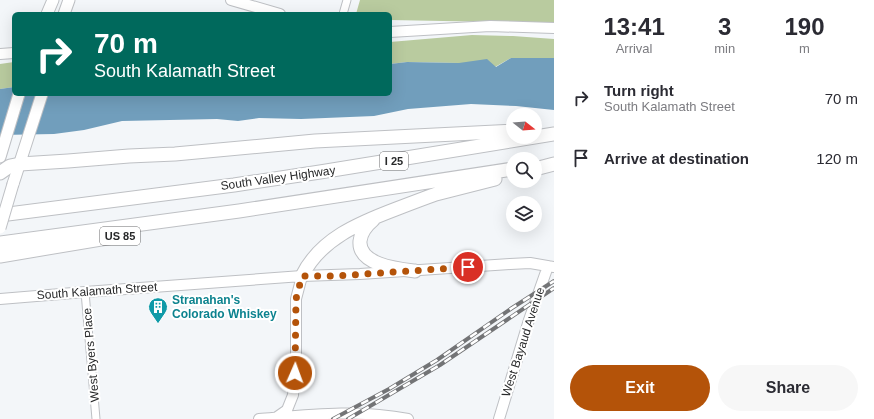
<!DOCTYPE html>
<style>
:root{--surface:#fff;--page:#f7f7f7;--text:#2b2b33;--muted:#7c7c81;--accent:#b45309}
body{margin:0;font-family:Arial,sans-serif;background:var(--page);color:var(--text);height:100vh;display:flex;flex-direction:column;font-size:15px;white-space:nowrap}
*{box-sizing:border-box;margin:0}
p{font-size:13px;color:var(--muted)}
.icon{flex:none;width:22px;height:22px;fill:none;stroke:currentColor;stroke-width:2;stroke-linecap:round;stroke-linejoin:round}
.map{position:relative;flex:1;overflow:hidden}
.panel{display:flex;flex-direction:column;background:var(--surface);width:320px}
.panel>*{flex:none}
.banner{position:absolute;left:12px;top:12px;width:380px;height:84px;border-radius:6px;box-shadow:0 4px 16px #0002;background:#00695c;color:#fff;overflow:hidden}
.needle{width:26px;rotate:107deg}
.buttons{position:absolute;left:506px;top:108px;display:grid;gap:8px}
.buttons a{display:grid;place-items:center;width:36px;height:36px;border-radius:50%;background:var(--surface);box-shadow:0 4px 16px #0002;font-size:20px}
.pin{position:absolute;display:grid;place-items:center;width:34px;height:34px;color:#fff;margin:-17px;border:2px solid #fff;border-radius:50%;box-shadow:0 1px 4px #0007}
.me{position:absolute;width:44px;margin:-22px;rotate:2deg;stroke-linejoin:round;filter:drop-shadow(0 0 3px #0008)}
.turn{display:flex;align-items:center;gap:14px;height:84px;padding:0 16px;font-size:18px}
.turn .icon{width:52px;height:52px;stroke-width:2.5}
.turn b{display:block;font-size:28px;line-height:34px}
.eta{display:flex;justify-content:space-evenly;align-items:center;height:68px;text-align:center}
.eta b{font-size:24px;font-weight:600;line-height:28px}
.primary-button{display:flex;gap:8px;margin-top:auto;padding:8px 16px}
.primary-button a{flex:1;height:46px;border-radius:24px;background:var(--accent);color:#fff;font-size:16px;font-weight:600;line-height:46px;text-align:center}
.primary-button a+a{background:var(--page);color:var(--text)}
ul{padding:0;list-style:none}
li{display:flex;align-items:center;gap:12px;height:60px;padding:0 16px}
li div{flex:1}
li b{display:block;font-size:15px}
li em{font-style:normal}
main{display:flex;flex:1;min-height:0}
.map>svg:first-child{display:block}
.green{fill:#b9cb9f}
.water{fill:#719ebc}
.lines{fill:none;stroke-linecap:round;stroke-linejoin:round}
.street-casing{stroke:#bec0c4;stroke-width:9}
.secondary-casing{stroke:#bec0c4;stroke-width:12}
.primary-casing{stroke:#bec0c4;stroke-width:13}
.highway-casing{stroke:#bec0c4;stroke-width:15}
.street{stroke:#fff;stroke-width:7}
.secondary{stroke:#fff;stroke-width:10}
.primary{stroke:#fff;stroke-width:11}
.highway{stroke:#fff;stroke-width:13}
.rail-casing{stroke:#737476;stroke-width:4}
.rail{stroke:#fff;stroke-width:2.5;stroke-dasharray:8;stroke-linecap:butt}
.primary-bridge-casing{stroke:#bec0c4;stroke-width:13;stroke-linecap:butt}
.primary-bridge{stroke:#fff;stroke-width:11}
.route{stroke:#b45309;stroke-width:7;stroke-dasharray:0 12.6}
.labels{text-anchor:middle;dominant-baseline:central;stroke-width:4;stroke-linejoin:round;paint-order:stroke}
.shield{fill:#fff;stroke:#68696a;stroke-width:1}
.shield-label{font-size:11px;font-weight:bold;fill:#28292a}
.street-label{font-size:12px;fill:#28292a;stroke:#fff}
.culture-label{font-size:12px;font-weight:bold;fill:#0d838f;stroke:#fff;text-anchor:start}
</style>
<main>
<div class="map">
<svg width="554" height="419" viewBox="0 0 554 419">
<rect width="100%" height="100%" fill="#f3f6f9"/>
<path class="green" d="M360 0H554V23L390 20V14H356Z
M472 35 513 36 554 39V58H511L495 67 459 63 407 62 390 64V42Z
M14 62V87L0 89V64Z"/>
<path class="water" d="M511 58H554V110L516 106 471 104 408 109 374 116 301 119 259 118 238 121 217 119 122 121 84 130 54 134 0 135V89L14 87V94H390V64L407 62 459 63 487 59 496 67Z"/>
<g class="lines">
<defs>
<path id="street" d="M343 14 347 0
M85 292 96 419"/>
<path id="secondary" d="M231 0 280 14
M390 32 490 26 554 28
M0 54 14 53
M0 299 85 292 302 276 360 274 510 264 530 263 554 267
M277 417 287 410 293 395 296 360V299L302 276
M259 419C308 415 358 409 408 419
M499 419 529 320 548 266"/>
<path id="primary" d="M47 14 53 0
M64 14 69 0
M0 157 19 94
M13 184 42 94"/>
<path id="highway" d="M535 169 554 164
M0 173 10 166 20 164 68 161 129 156 175 154 315 141 513 131
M0 215 234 185 320 172 554 134
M373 220C367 225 361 232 360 241 358 265 398 269 415 271
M0 243 239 211 513 169
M0 256 125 235
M302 276C320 239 359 223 396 209 409 204 422 199 436 194 455 189 475 184 495 179"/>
</defs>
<use href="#street" class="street-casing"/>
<use href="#secondary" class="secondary-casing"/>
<use href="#primary" class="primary-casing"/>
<use href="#highway" class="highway-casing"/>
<use href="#street" class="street"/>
<use href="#secondary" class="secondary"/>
<use href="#primary" class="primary"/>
<use href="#highway" class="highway"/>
<defs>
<path id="rail" d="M333 419 389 389 437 360 512 308 554 281
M348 419 440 365 554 288"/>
</defs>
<use href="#rail" class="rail-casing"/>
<use href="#rail" class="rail"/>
<defs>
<path id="primary-bridge" d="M0 228 13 184"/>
</defs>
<use href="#primary-bridge" class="primary-bridge-casing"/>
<use href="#primary-bridge" class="primary-bridge"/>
</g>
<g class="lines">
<path class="route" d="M295 373 296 299 302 276H336L468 267"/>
</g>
<defs>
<symbol id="building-pin" viewBox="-11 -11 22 30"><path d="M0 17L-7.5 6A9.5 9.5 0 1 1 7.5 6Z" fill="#0f9aa8" stroke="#fff"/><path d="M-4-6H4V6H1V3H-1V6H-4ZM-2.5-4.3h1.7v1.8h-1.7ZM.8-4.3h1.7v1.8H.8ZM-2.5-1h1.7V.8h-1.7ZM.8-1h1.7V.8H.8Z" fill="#fff"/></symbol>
</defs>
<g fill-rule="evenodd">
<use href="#building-pin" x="147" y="296" width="22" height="30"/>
</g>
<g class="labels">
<g class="shield">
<rect x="380" y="152" width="28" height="18" rx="3"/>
<rect x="100" y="227" width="40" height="18" rx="3"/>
</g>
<g class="shield-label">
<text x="394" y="161">I 25</text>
<text x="120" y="236">US 85</text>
</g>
<g class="street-label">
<text transform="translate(278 178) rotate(-8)">South Valley Highway</text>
<text transform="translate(97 291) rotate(-4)">South Kalamath Street</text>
<text transform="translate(523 342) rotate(-72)">West Bayaud Avenue</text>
<text transform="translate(91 355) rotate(-95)">West Byers Place</text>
</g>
<g class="culture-label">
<text x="172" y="300">Stranahan's<tspan x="172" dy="14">Colorado Whiskey</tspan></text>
</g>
</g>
</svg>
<div class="buttons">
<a><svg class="needle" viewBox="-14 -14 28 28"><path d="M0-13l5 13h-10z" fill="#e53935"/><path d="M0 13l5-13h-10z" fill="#7c7c81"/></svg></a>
<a><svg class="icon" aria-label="search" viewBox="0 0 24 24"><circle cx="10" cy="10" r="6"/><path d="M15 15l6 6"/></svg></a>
<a><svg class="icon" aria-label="layers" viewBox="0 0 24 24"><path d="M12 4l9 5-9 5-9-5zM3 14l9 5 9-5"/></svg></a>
</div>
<div class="pin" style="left:468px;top:267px;background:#d93025"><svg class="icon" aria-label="arrive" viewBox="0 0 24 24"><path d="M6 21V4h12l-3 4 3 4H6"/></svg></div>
<svg class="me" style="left:295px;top:373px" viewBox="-20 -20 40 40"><circle r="17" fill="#b45309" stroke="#fff" stroke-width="3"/><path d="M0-11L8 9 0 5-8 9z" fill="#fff"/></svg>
<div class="banner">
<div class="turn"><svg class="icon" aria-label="right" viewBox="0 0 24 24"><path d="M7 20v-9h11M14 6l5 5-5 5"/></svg><div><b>70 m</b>South Kalamath Street</div></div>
</div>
</div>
<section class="panel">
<div class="eta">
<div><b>13:41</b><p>Arrival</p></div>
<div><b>3</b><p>min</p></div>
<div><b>190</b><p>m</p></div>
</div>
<ul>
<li><svg class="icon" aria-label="right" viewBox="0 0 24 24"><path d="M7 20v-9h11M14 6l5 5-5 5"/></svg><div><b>Turn right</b><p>South Kalamath Street</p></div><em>70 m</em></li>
<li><svg class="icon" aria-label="arrive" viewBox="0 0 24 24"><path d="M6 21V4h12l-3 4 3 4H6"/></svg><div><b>Arrive at destination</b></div><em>120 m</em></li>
</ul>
<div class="primary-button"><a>Exit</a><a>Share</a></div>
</section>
</main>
